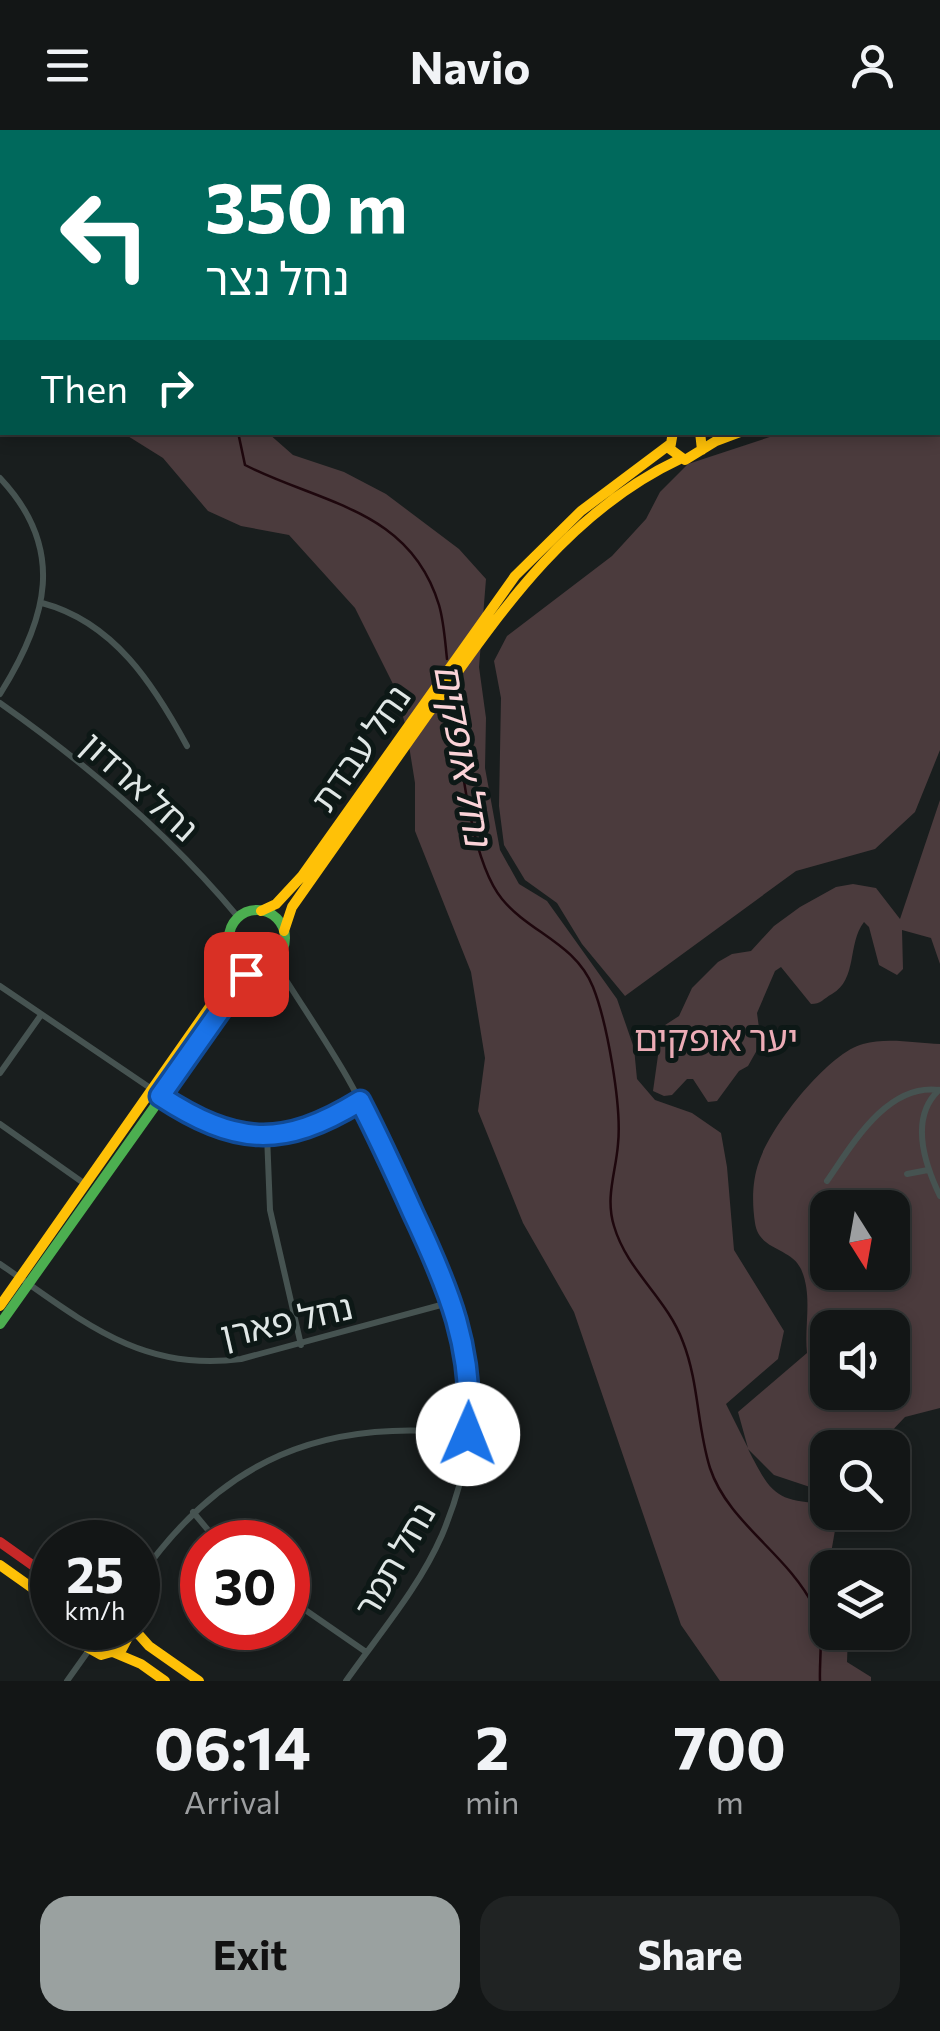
<!DOCTYPE html>
<meta charset="utf-8">
<style>
:root{--surface:#131616;--page:#202323;--text:#f1f3f6;--muted:#9d9fa1;--line:#323535;--accent:#9aa1a0}
body{margin:0;font-family:Commissioner,"Noto Sans Hebrew",sans-serif;background:var(--page);color:var(--text);height:100vh;display:flex;flex-direction:column;font-size:38px;white-space:nowrap}
*{box-sizing:border-box;margin:0}
p{font-size:32px;color:var(--muted)}
.icon{flex:none;width:55px;height:55px;fill:none;stroke:currentColor;stroke-width:2;stroke-linecap:round;stroke-linejoin:round}
.map{position:relative;height:1551px;overflow:hidden}
.panel{display:flex;flex-direction:column;background:var(--surface);flex:1}
.panel>*{flex:none}
.banner{position:absolute;left:0px;top:0px;width:940px;height:305px;box-shadow:0 5px 15px #0003,0 0 0 2px var(--line);background:#00695c;color:#fff;overflow:hidden}
.needle{width:65px;rotate:169deg}
.controls{position:absolute;left:810px;top:1060px;display:grid;gap:20px}
.controls a{display:grid;place-items:center;width:100px;height:100px;border-radius:20px;background:var(--surface);box-shadow:0 5px 15px #0003,0 0 0 2px var(--line);font-size:50px}
.speed{position:absolute;left:30px;top:1390px;display:flex;gap:20px;font-size:50px;font-weight:700;text-align:center}
.speed>*{display:grid;place-content:center;width:130px;height:130px;border-radius:50%;background:var(--surface);box-shadow:0 5px 15px #0003,0 0 0 2px var(--line);line-height:1}
.speed small{font-size:25px;font-weight:400}
.speed .limit{border:15px solid #d22;background:#fff;color:#111}
.pin{position:absolute;display:grid;place-items:center;width:85px;height:85px;color:#fff;margin:-42px;border-radius:20px;box-shadow:0 5px 15px #0006}
.me{position:absolute;width:110px;margin:-55px;rotate:1deg;stroke-linejoin:round;filter:drop-shadow(0 0 8px #0008)}
.turn{display:flex;align-items:center;gap:35px;height:210px;padding:0 40px;font-size:45px}
.turn .icon{width:130px;height:130px;stroke-width:2.5}
.turn b{display:block;font-size:70px;line-height:85px}
.then{display:flex;align-items:center;height:95px;padding:0 40px;background:#0003;gap:20px;font-size:38px}
.eta{display:flex;justify-content:space-evenly;align-items:center;height:170px;text-align:center}
.eta b{font-size:60px;font-weight:700;line-height:70px}
.action{display:flex;gap:20px;margin-top:auto;padding:20px 40px}
.action a{flex:1;height:115px;border-radius:30px;background:var(--accent);color:#111;font-size:40px;font-weight:700;line-height:115px;text-align:center}
.action a+a{background:var(--page);color:var(--text)}
header{display:flex;justify-content:space-between;align-items:center;height:130px;padding:0 40px;background:var(--surface);font-size:45px;font-weight:700}
.map>svg:first-child{display:block}
.green{fill:#4b3b3d;fill-rule:evenodd}
.lines{fill:none;stroke-linecap:round;stroke-linejoin:round}
.stream{stroke:#1e070d;stroke-width:2.5}
.street{stroke:#465351;stroke-width:6}
.fast{stroke:#4caf50;stroke-width:10}
.slow{stroke:#ffc107;stroke-width:10}
.jam{stroke:#c62828;stroke-width:10}
.route-casing{stroke:#114b97;stroke-width:25}
.route{stroke:#1a73e8;stroke-width:18}
.labels{text-anchor:middle;dominant-baseline:central;stroke-width:10;stroke-linejoin:round;paint-order:stroke}
.street-label{font-size:35px;fill:#e0e7e6;stroke:#0d1816}
.park-label{font-size:35px;fill:#ecacb6;stroke:#0d1816}
.water-label{font-size:38px;font-style:italic;fill:#fbd3d8;stroke:#0d1816}
</style>
<header><svg class="icon" aria-label="menu" viewBox="0 0 24 24"><path d="M4 6h16M4 12h16M4 18h16"/></svg>Navio<svg class="icon" aria-label="person" viewBox="0 0 24 24"><circle cx="12" cy="8" r="4"/><path d="M4 21q1-7 8-7t8 7"/></svg></header>
<div class="map">
<svg width="940" height="1551" viewBox="0 0 940 1551">
<rect width="100%" height="100%" fill="#191e1e"/>
<path class="green" d="M0 0 213 2H2V225Z
M940 265V620L915 682 875 719 796 741 625 866 582 814 557 773 525 750 504 715 499 676 501 568 494 531 507 506 612 426 646 389 660 362 688 334 782 303 938 302Z
M123 303H268L293 325 344 342 386 364 459 419 486 449 479 537 486 588 485 638 500 720 519 754 547 771 617 869 634 918 637 949 655 970 692 983 721 1003 727 1037 734 1120 784 1201 778 1229 726 1274 748 1318 738 1282 807 1223C804 1195 813 1166 801 1139 791 1117 759 1121 755 1093 752 1073 752 1051 759 1032 770 997 828 923 863 914 887 907 916 913 940 914V1278L905 1287 885 1308 862 1317 828 1318 827 1354 816 1359 774 1345 748 1319C771 1364 776 1372 827 1373L828 1382 838 1383 830 1429 838 1437 828 1438V1502L848 1503 847 1532 871 1547V1551H720L681 1495 574 1182 523 1093 478 981 485 928 471 842 415 701V653L406 597 394 556 355 478 289 405 241 396 208 381 163 328ZM828 1078H892V1142H828ZM828 1198H892V1262H828Z
M940 670V834L931 808 902 800 903 839 897 845 879 835 869 797 864 792C847 814 858 849 832 864 823 869 821 874 811 874L781 837 775 841 757 883 761 913 748 936 739 941 717 971 708 972 693 949H687L672 965 664 966 653 961 662 897 679 886 692 858 718 832 732 824 751 821 774 796 800 777 836 757 853 754 876 758 900 789Z"/>
<g class="lines">
<path class="stream" d="M120 2 123 0
M0 86 2 79
M0 101 2 105
M238 302 245 335C322 374 410 379 439 475 444 492 445 511 447 529
M451 557C459 611 468 728 502 769 530 803 575 813 593 857 607 892 622 976 618 1014 616 1042 605 1067 614 1096 627 1141 667 1168 683 1212 699 1253 697 1297 710 1338 728 1393 788 1424 814 1477 825 1501 819 1526 820 1551"/>
<path class="street" d="M456 0 458 2
M569 0 597 2
M918 0V2
M736 2 738 0
M938 50H940
M938 181H940
M0 348C67 419 47 489 0 564
M42 473C114 492 154 555 187 616
M0 573C88 635 169 704 238 787
M274 831C298 870 324 907 347 947 371 989 390 1033 410 1077 465 1195 496 1276 442 1405 419 1458 379 1504 346 1551
M0 856 190 985C254 1017 301 1007 360 971
M0 943 41 885
M939 960C909 988 925 1035 940 1066
M0 994 85 1054
M267 1005 270 1080 301 1215
M907 1044 928 1040
M827 1051C852 1015 887 953 939 960
M0 1134C79 1188 139 1243 241 1229L452 1172
M193 1382 218 1412
M138 1450C221 1329 324 1287 468 1304
M288 1468 366 1522
M67 1551 89 1520"/>
<path class="fast" d="M938 234H940
M229 808a28 28 0 1 1 56 0a28 28 0 1 1-56 0Z
M0 1194 254 837"/>
<path class="slow" d="M625 0V2
M938 247 940 246
M673 302 670 319 685 330 716 311 740 302
M700 302 702 320
M261 781 276 774 302 746 515 446 581 381 669 315
M284 801 292 777C336 714 381 651 425 588 496 488 565 383 680 329
M0 1176 225 855 234 825
M0 1435 52 1472
M77 1498 83 1515 101 1525 122 1519 133 1498
M133 1498 149 1516 199 1551
M115 1523 141 1534 165 1551"/>
<path class="jam" d="M0 1412 52 1449"/>
</g>
<g class="lines">
<defs>
<path id="route" d="M246 844 160 966C235 1015 282 1019 360 971 379 1008 396 1045 413 1083 449 1159 474 1219 468 1304"/>
</defs>
<use href="#route" class="route-casing"/>
<use href="#route" class="route"/>
</g>
<g class="labels">
<g class="street-label">
<text transform="translate(359 617) rotate(-55)">נחל עבדת</text>
<text transform="translate(141 655) rotate(42)">נחל ארדון</text>
<text transform="translate(286 1189) rotate(-13)">נחל פארן</text>
<text transform="translate(393 1429) rotate(-60)">נחל תמר</text>
</g>
<g class="park-label">
<text x="716" y="906">יער אופקים</text>
</g>
<g class="water-label">
<text transform="translate(465 624) rotate(80)">נחל אופקים</text>
</g>
</g>
</svg>
<div class="controls">
<a><svg class="needle" viewBox="-14 -14 28 28"><path d="M0-13l5 13h-10z" fill="#e53935"/><path d="M0 13l5-13h-10z" fill="#9d9fa1"/></svg></a>
<a><svg class="icon" aria-label="sound" viewBox="0 0 24 24"><path d="M4 9h4l5-4v14l-5-4H4zM17 9q2 3 0 6"/></svg></a>
<a><svg class="icon" aria-label="search" viewBox="0 0 24 24"><circle cx="10" cy="10" r="6"/><path d="M15 15l6 6"/></svg></a>
<a><svg class="icon" aria-label="layers" viewBox="0 0 24 24"><path d="M12 4l9 5-9 5-9-5zM3 14l9 5 9-5"/></svg></a>
</div>
<div class="speed"><div>25<small>km/h</small></div><div class="limit">30</div></div>
<div class="pin" style="left:246px;top:844px;background:#d93025"><svg class="icon" aria-label="arrive" viewBox="0 0 24 24"><path d="M6 21V4h12l-3 4 3 4H6"/></svg></div>
<svg class="me" style="left:468px;top:1304px" viewBox="-20 -20 40 40"><circle r="19" fill="#fff"/><path d="M0-13L10 11 0 6-10 11z" fill="#1a73e8"/></svg>
<div class="banner">
<div class="turn"><svg class="icon" aria-label="left" viewBox="0 0 24 24"><path d="M17 20v-9H6M10 6l-5 5 5 5"/></svg><div><b>350 m</b>נחל נצר</div></div>
<div class="then">Then<svg class="icon" aria-label="right" viewBox="0 0 24 24"><path d="M7 20v-9h11M14 6l5 5-5 5"/></svg></div>
</div>
</div>
<section class="panel">
<div class="eta">
<div><b>06:14</b><p>Arrival</p></div>
<div><b>2</b><p>min</p></div>
<div><b>700</b><p>m</p></div>
</div>
<div class="action"><a>Exit</a><a>Share</a></div>
</section>
